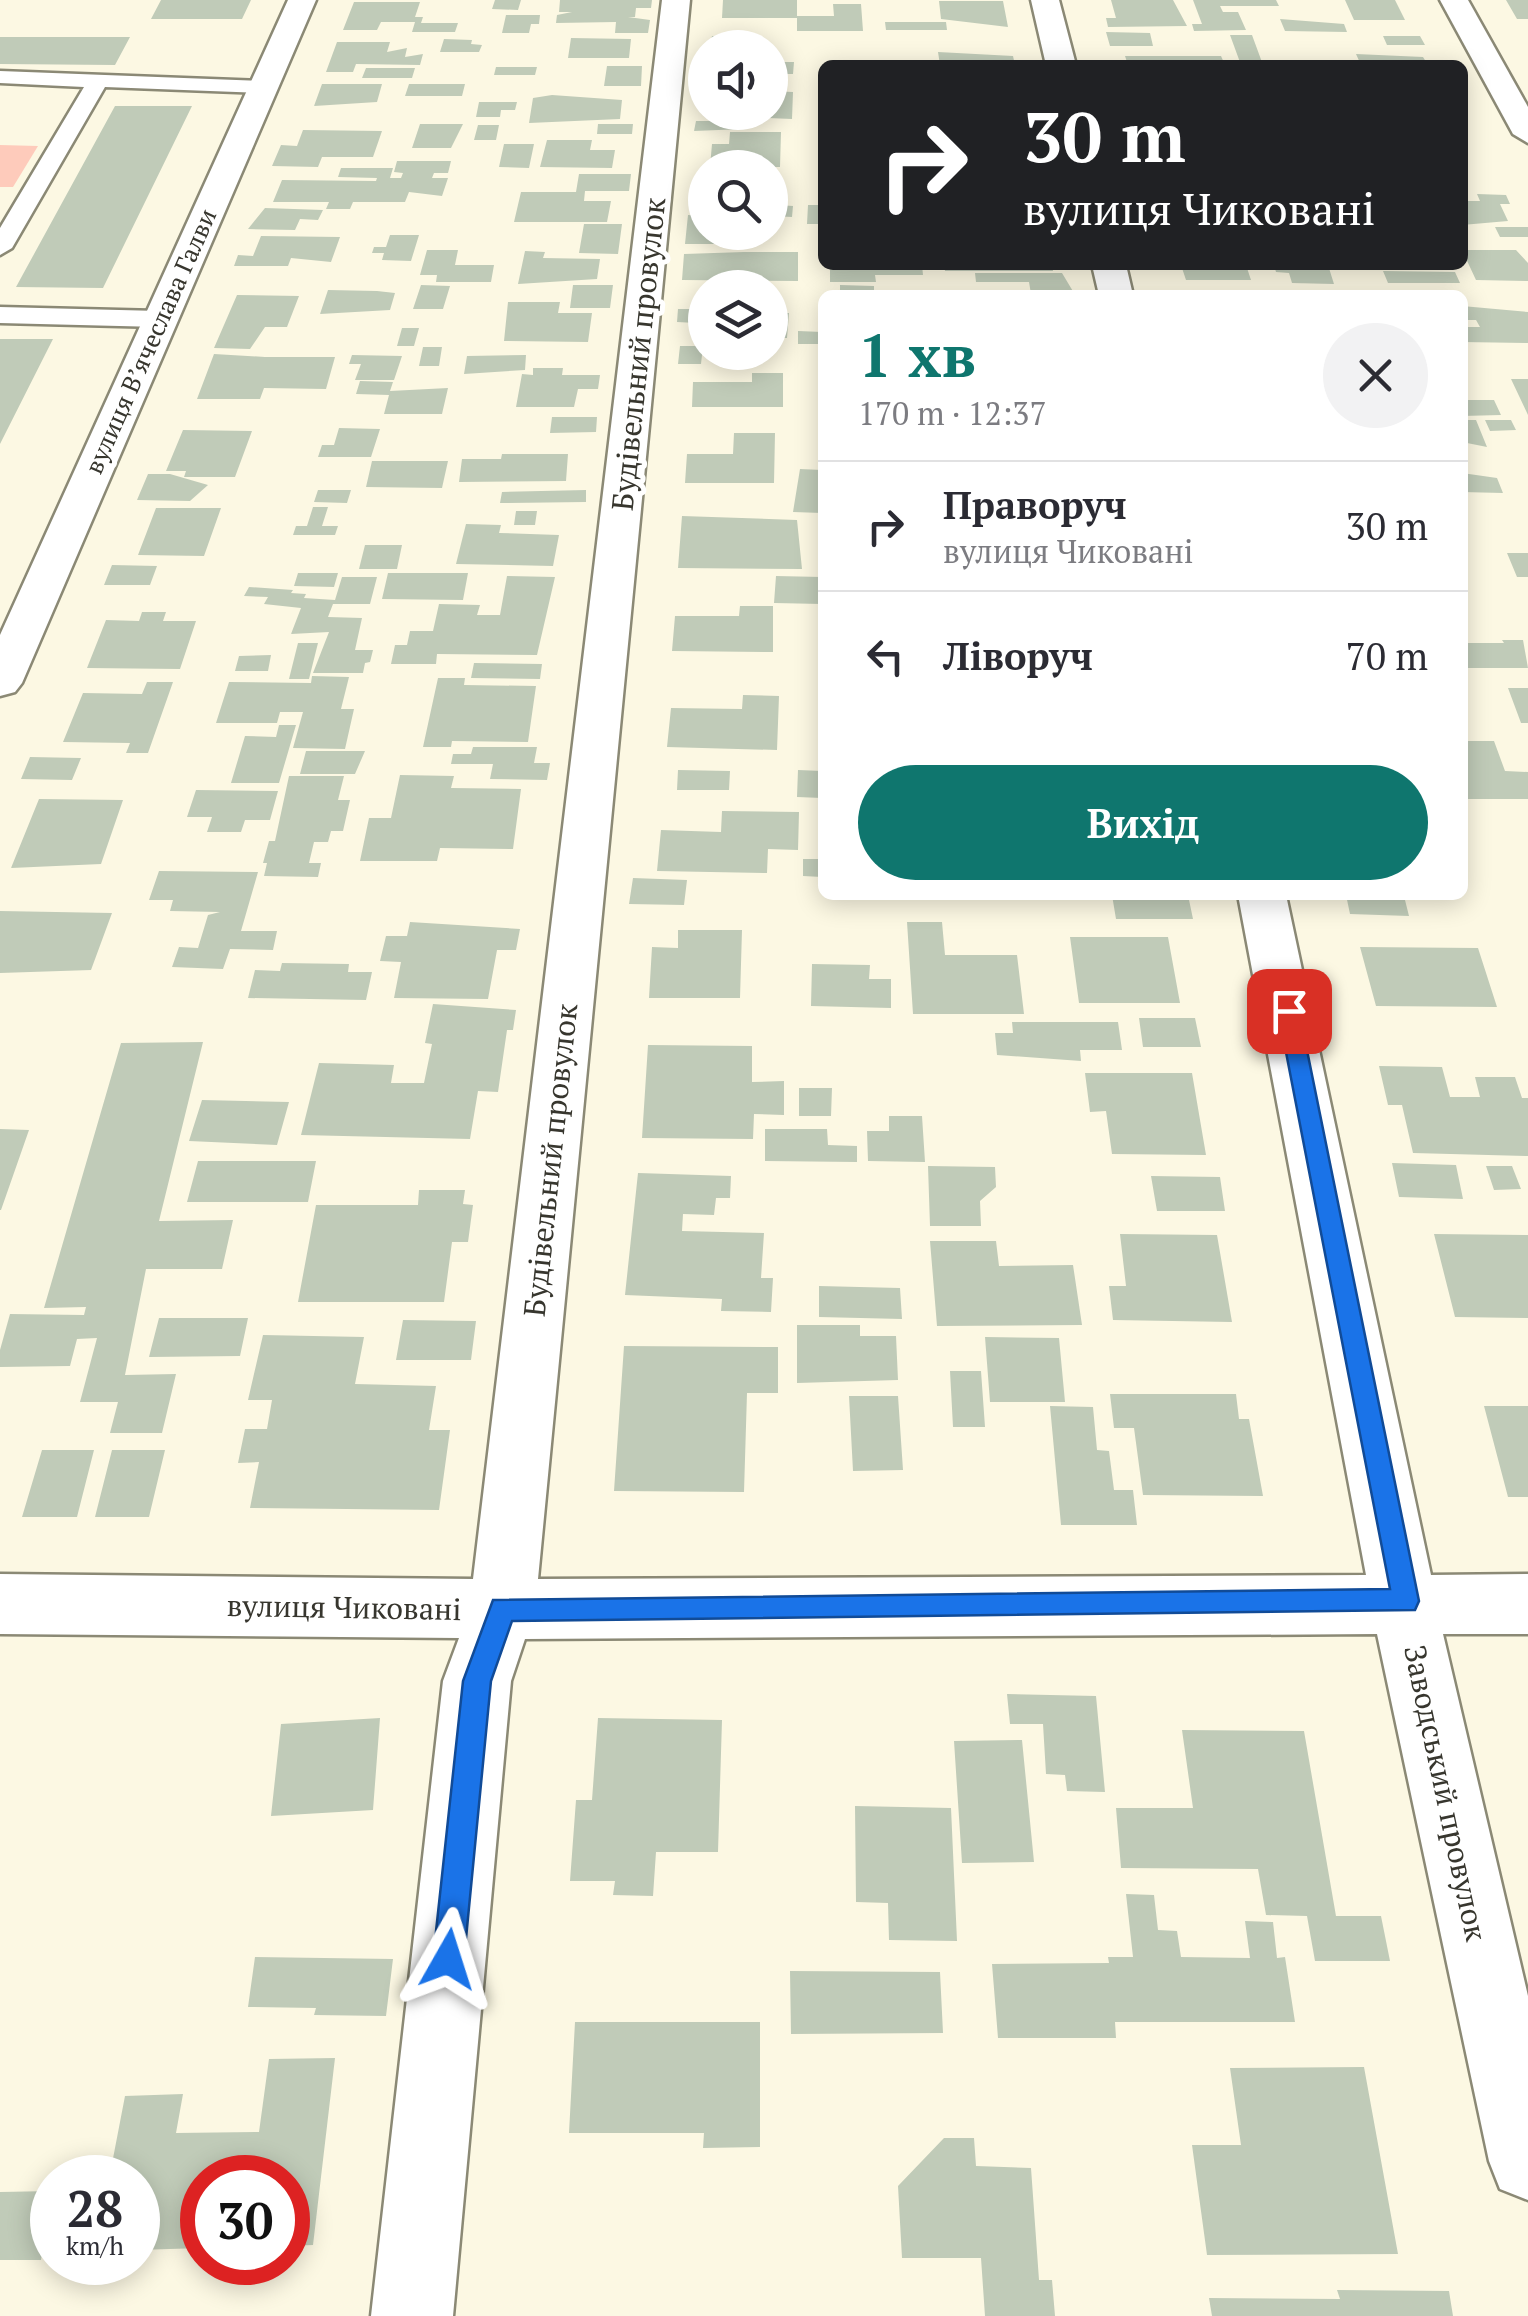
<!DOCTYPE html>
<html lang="uk">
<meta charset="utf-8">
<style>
:root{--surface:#fff;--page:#f2f2f3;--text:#2b2b33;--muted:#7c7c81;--line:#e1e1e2;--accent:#0f766e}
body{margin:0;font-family:"PT Serif",serif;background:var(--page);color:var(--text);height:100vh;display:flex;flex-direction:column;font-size:38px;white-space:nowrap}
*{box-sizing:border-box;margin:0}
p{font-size:32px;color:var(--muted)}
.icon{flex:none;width:55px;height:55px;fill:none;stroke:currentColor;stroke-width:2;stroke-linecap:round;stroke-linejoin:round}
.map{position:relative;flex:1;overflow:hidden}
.side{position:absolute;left:818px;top:290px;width:650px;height:610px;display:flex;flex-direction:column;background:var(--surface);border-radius:15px;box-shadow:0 5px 25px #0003}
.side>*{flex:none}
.banner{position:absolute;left:818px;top:60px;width:650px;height:210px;border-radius:15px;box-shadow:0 5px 25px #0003;background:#202124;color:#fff;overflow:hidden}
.buttons{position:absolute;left:688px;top:30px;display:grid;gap:20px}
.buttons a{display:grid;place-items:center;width:100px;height:100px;border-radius:50%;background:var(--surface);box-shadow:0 5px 25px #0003;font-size:50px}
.speed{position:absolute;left:30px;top:2155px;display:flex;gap:20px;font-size:50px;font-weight:700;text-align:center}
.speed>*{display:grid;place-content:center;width:130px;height:130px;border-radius:50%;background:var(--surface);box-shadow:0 5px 25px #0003;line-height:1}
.speed small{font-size:25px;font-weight:400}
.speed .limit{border:15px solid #d22;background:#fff;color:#111}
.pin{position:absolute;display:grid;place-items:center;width:85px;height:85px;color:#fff;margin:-42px;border-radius:20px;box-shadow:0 5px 15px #0006}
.me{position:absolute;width:110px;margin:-55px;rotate:6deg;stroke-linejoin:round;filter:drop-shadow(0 0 8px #0008)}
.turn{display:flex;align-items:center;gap:35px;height:210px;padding:0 40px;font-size:45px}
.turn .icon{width:130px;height:130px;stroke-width:2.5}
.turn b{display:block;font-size:70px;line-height:85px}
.round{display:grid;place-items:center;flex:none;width:105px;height:105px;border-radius:52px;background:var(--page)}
.overview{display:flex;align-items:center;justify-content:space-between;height:170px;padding:0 40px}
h1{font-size:60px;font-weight:700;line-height:75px;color:var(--accent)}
.primary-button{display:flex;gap:20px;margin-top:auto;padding:20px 40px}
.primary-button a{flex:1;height:115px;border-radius:60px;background:var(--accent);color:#fff;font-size:40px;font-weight:700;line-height:115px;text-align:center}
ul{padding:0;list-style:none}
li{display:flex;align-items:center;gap:30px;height:130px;padding:0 40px;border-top:2px solid var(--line)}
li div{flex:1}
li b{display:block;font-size:38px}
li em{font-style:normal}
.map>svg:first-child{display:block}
.green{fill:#fecbbb}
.building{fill:#c0cbb8}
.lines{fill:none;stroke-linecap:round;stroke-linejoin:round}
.lane-casing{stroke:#8b8975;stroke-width:5}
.street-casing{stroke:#8b8975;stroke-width:5}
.secondary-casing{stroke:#8b8975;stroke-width:5}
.lane{fill:#fff;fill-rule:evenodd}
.street{fill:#fff;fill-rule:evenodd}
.secondary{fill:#fff;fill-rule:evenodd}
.route{fill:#1a73e8;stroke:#114b97;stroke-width:2.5}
.labels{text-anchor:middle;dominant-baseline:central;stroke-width:10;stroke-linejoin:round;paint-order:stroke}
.far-street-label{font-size:25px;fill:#37362e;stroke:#fff}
.street-label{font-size:30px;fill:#37362e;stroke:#fff}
</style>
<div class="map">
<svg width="1528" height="2316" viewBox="0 0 1528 2316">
<rect width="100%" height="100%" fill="#fcf8e3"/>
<path class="green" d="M0 145 38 146 13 187H0Z"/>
<path class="building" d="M161 0H251L242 19H151Z
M495 0H521L518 10 492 9Z
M560 0H652L651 8H636L635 17H628L650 20 648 33H615L616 22 556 23 557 15 572 12H559Z
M723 0H797V16H834L833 4H861L863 31H797V18H722Z
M1111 0H1173L1187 26 1108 27 1106 18H1116Z
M1193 0H1276L1279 6H1220L1223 12H1238L1246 30 1194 31 1192 24H1202Z
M1345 0H1395L1405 20H1354Z
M1506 0H1528V19H1517Z
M939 1H1003L1008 27 941 19Z
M354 2H420L415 17H423L421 23H458L455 32H412L415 22H381L377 30H343Z
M506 15H540L539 24H531L529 33H502Z
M1280 19 1344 24 1347 32 1285 31Z
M885 22H946L947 30H886Z
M1106 32 1150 33 1153 46H1110Z
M1230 35H1252L1263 65H1241Z
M712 36 747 37 745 46H710Z
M1383 36H1420L1425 45H1387Z
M0 37H130L115 65 0 64Z
M571 38 631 39 629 58H568Z
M444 39 472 40 471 44 482 45 479 52H440Z
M337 42H390L387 52 407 48 405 57 423 54 420 65 356 64 353 72H326Z
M770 51H777L776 62H794L793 74H770Z
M938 52 1013 56 1015 65H940Z
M1356 54 1423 57 1428 65H1361Z
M1125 56H1221L1225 65H1128Z
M607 66H642L641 86H604Z
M496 67H537L535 75H494Z
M366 68H415L412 78H362Z
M322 84H382L377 102 314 106Z
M409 84H465L462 96H405Z
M770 91 793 92 792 119 714 116 770 112Z
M552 95 622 100 620 119 529 123 533 98Z
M479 102H517L515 110H501L500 117H476Z
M115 106H192L103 288 16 287Z
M696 121H743V129L694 131Z
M420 124H463L451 148H412Z
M598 124H633L632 134H597Z
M478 125H499L496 140H474Z
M303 130 382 131 373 157H322L318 167 272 166 281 145 297 146Z
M730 132H781L780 167H710L712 144H729Z
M547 140H592L590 150H615L612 168 540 167Z
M504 144H534L529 168 499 167Z
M397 161H451L448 173H434L432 178H448L442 196 409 192 405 202H353L350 209H326L329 202H273L282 180 376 181 377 178 338 177 341 168H393L390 178H401L403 173 394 172Z
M579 174H631L629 191H585L584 201H611L607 222H514L521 192H576Z
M770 182H784L778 205 793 206 792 217 770 216Z
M1477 194 1506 195 1510 204H1500L1508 221 1462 225V201H1480Z
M808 205H822V224H807Z
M265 208 323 210 318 220 300 219 295 230 248 229Z
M688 215 705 216V232H724L723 244H685Z
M584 224H622L618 254 579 253Z
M1495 227H1528V237H1500Z
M390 235H419L411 261 382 260 384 253H372L374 247H386Z
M261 236 340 237 331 262 291 258 288 266H234L238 255 253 256Z
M427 250H458L455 265H494L491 282H436L437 275H420Z
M1462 250H1516L1528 263V281L1476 280Z
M525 251 545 252 543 258 600 259 597 279 518 284Z
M744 252H798V281L682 280 684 254Z
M830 265H922L923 275H875L876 282H830Z
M944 265H1052L1053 271H945Z
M1181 265H1246L1251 280H1186Z
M1274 265H1328L1334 284 1292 283 1289 273 1276 272Z
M1383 271 1455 272 1460 283H1388Z
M975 273H1062L1074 293 1031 294 1029 282H976Z
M421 285 450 286 443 309H413Z
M573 285H613L610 308H570Z
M840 285 874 286V295H840Z
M328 290 377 291 395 293 390 310 320 314Z
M237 295 299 296 287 327H265L250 349 214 348Z
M698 295H705V337H695L696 323 677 322 678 309H696Z
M508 302H560L558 313H592L588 342 504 341Z
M1462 306 1528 312V343L1462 342V327H1480L1476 320H1462Z
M770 313H789L787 338H770Z
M402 328H419L414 346H397Z
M798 331 822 332V344H798Z
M0 339H53L0 444Z
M680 346H703L701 364H678Z
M423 347H442L439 366H419Z
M214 354 265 357H335L326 389 264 388 260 399H197Z
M352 355 402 356 394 380H355L361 364H349Z
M526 355 525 370 464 374 467 356Z
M533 368H563L562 375H600L598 389H578L574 407H516L522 374 533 375Z
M752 373H783V407H692L693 382H752Z
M1511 379H1528V415Z
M360 381 393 382 390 391 448 388 442 414H384L389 395 356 394Z
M1462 400H1494L1501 415 1462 416Z
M552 417H597L596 432 550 433Z
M1462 420H1476L1487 447 1462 442Z
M1485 420H1511L1516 430 1490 431Z
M339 428 380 429 371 457H318L322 445H334Z
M183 430 252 431 235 477H184L186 471H166Z
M734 433H775L774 483H685L687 454H733Z
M502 454H568L566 481 459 482 462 459H501Z
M372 461H448L442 488 366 487Z
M800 469 822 470V513L793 512Z
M1462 473 1497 478 1503 493 1462 492Z
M148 474H170L208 485 190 501 137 500Z
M318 490H351L347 503 314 502Z
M586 490V502L500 503 502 492Z
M313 507H328L322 526H338L335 535H293L296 526H307Z
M156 508H221L204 556 138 555Z
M516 511H537L535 525H514Z
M682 516 797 520 802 569 678 568Z
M466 524 501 525 499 533 559 535 553 566 456 564Z
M365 545H402L397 569H359Z
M1507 553H1528V577H1517Z
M112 565 157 566 150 585H104Z
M298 573H338L334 587 294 586Z
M388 573H468L463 600 382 599Z
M507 576 555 577 537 655 437 654 436 664H391L395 645H407L410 631H433L439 604 480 605 477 615H500Z
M776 576 822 577V604L774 603Z
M342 577H377L370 604H333L328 617 362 618 355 650H373L370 662 365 663 363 673H313L329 632 291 634 301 608 264 604 268 597 244 596 249 587 293 590 291 593 306 594 304 598 335 600Z
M740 606H773V652L672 651 675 616H739Z
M142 612H166L163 621H196L180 669 87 668 106 620 139 621Z
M1502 640H1523L1528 668H1462V643H1504Z
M298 643H318L309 679H289Z
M271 655 268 671H235L239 656Z
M474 663 542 664 540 679 471 678Z
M312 676 349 677 341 709H354L345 749 293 748 303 712H280L277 723H216L229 682 311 683Z
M438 678H465L464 685 536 686 528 742 452 741 451 747H423Z
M147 682H173L148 753H126L130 743 63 742 83 693 142 694Z
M1508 688H1528V723H1521Z
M743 695 779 696 777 750 667 747 671 708 742 709Z
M279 725H296L279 783H231L245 736 276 737Z
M1462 741H1494L1505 771 1528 772V799H1462Z
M473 747H537L534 763H550L547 780 490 779 493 764H451L453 754H471Z
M306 751H365L355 774H300Z
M30 757 81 758 72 780 21 779Z
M678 770 730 771 729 790H677Z
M798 770 822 771V798L797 797Z
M400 775 454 776 451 788 521 789 513 849 440 848 437 861H360L369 818H391Z
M289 776H344L338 800H350L343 831H331L328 842H314L309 863H321L318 877 264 876 267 863H263L269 841H275Z
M196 790 278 791 270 820H245L241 832H207L212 817H187Z
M39 799 123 800 101 864 11 868Z
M722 811 799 812 798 850 768 849 767 873 657 871 661 830 721 832Z
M803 859H822V877L803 876Z
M159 871 258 872 241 931H277L273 950 230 949 223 969 172 967 179 947 198 948 208 915 220 912 170 911 173 900H149Z
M633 878 687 880 684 905 629 904Z
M1112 895H1188L1193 919H1116Z
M1346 895 1404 896 1409 916 1350 914Z
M0 911 112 913 91 970 0 973Z
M410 922 520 929 516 950H497L488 999 394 998 401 962 380 961 386 936H407Z
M907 922H942L945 955H1017L1024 1014H913Z
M678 930H742L740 998H649L652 947 678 948Z
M1070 937H1168L1180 1003H1079Z
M1360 947 1478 948 1497 1007 1376 1006Z
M282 963 349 964 348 972H372L366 1000 248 998 255 970 280 971Z
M812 964 870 965 869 979H891V1008L811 1006Z
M433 1004 516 1010 513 1030H507L498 1092 478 1091 470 1139 301 1135 319 1063 394 1065 391 1083H424L432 1044 425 1043Z
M1139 1018H1195L1201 1047H1143Z
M1012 1022H1118L1122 1050H1080L1081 1061 997 1055 995 1033H1013Z
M203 1042 159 1221 233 1220 222 1269H146L125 1375 176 1374 162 1433H110L118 1402H80L97 1338 77 1339 70 1366 0 1367V1350L10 1314 84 1315 86 1307 44 1308 121 1043Z
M648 1045 752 1046V1082L784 1081V1115L754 1114 753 1139 642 1138Z
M1379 1066 1442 1067 1450 1097H1480L1475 1077H1515L1522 1098H1528V1156L1413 1153 1402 1105H1388Z
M1085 1073H1192L1206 1155 1112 1154 1106 1111 1090 1112Z
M799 1088H832L831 1116H799Z
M202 1100 289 1102 277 1145 189 1141Z
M889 1116H922L925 1162 868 1161 867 1131H889Z
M0 1129 29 1130 1 1210H0Z
M765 1129H827L828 1145 857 1146V1162L765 1161Z
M198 1161H316L308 1202H187Z
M1392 1163 1456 1165 1463 1199 1399 1197Z
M928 1166 995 1167 996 1187 980 1201 981 1226H930Z
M1486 1166H1512L1521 1189 1494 1190Z
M638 1173 731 1176 730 1198H716L714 1215 683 1214 682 1231 764 1233 761 1278H773L771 1312 721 1311 722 1299 625 1295Z
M1151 1176 1220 1177 1225 1211H1157Z
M419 1190H465L463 1204 473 1205 468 1242H452L444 1302H298L316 1205H418Z
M1120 1234 1217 1235 1232 1322 1113 1320 1109 1286H1126Z
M1434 1234 1528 1235V1318L1455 1317Z
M930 1241H996L999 1266 1073 1265 1082 1325 937 1326Z
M819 1286 900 1288 902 1319 819 1317Z
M159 1318H248L240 1356 149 1357Z
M403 1320 476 1321 471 1360H396Z
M797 1325H860V1336H896L898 1380 797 1383Z
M263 1335 364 1337 355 1384 436 1386 429 1430H450L439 1510 250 1508 259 1462 238 1463 245 1429H267L272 1400H248Z
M985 1337 1059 1338 1065 1402H990Z
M624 1346 778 1347V1393H747L744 1492 614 1491Z
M950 1371H981L985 1427H953Z
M1110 1394H1236L1239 1419H1249L1263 1496 1143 1495 1134 1428H1114Z
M849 1396H898L903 1470 853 1471Z
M1050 1406 1093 1407 1097 1450 1109 1451 1114 1490H1133L1137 1525H1061Z
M1484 1406H1528V1497H1508Z
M42 1450H94L77 1517H22Z
M112 1450H165L149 1517H95Z
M1007 1694 1096 1696 1105 1792 1067 1791 1065 1775 1046 1774 1043 1724H1010Z
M380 1718 373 1810 271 1816 281 1724Z
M598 1718 722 1720 718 1852H656L653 1896 613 1895 615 1881H570L576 1800H592Z
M1182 1730 1304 1731 1336 1916H1381L1390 1961H1315L1307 1916 1266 1915 1258 1869 1121 1868 1116 1808H1193Z
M1022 1740 1034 1862 962 1863 954 1741Z
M855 1806 951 1808 957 1941 889 1940 888 1903 856 1902Z
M1126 1894 1154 1895 1158 1930 1177 1931 1181 1957 1250 1958 1245 1921 1273 1922 1277 1958 1285 1957 1295 2022H1115L1116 2038H998L992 1964 1109 1963 1108 1957H1133Z
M255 1957 393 1959 386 2016 314 2015 316 2008 248 2007Z
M790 1971 940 1972 943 2033 791 2034Z
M575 2022H760V2147L703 2148 704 2133H569Z
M335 2058 313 2245 288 2246V2178H202V2248L138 2250V2178H88L110 2174 125 2096 183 2094 176 2133 259 2132 269 2059Z
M1364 2067 1398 2254 1207 2255 1192 2145H1241L1230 2068Z
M944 2138H974L976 2166 1031 2168 1039 2280H1052L1055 2316H985L981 2258H902L898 2186Z
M52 2191 41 2260H0V2192Z
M1337 2290 1449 2291 1453 2316H1212L1209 2298 1340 2299Z"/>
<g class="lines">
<defs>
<path id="lane" d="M0 71 264 81 275 87 264 93 105 87 12 248 0 255V228L84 87 0 83Z
M0 307 159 311 172 319 159 327 0 323Z"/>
<path id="street" d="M288 0H316L22 683 15 692 0 696V635Z
M662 0H690L538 1579 1366 1575 1238 895H1286L1431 1575 1528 1574V1634H1443L1528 1996V2200L1500 2189 1489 2161 1377 1634 525 1639 511 1681 453 2316H371L443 1681 459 1638 0 1634V1574L473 1579Z
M1031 0H1059L1076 65H1046Z
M1092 265H1126L1133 295H1099Z"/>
<path id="secondary" d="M1440 0H1468L1528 107V143L1513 134Z"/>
</defs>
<use href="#lane" class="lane-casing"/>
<use href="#street" class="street-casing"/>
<use href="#secondary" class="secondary-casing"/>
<use href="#lane" class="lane"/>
<use href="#street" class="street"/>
<use href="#secondary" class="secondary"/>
</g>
<path class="route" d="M1289 1004 1299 1011 1419 1601 1415 1610 512 1621 491 1681 464 1959 459 1970 448 1974 438 1970 433 1959 463 1681 493 1600 1390 1589 1278 1011Z"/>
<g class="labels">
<g class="far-street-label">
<text transform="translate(150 341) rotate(-66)">вулиця Вʼячеслава Галви</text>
</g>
<g class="street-label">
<text transform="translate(638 354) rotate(-84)">Будівельний провулок</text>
<text transform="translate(550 1160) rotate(-84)">Будівельний провулок</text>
<text transform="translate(344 1607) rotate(1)">вулиця Чиковані</text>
<text transform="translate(1446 1793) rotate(78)">Заводський провулок</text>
</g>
</g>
</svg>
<div class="buttons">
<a><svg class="icon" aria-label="sound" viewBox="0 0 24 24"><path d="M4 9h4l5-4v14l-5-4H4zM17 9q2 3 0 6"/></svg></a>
<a><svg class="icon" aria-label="search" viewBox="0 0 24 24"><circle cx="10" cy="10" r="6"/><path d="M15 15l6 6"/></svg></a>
<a><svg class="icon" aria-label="layers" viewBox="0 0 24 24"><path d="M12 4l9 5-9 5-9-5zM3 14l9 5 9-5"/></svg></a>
</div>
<div class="speed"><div>28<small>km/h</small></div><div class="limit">30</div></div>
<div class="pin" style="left:1289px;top:1011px;background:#d93025"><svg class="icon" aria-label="arrive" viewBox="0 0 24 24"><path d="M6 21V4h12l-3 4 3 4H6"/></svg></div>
<svg class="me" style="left:448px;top:1959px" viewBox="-20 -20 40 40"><path d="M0-17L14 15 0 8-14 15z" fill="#1a73e8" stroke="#fff" stroke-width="4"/></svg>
<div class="banner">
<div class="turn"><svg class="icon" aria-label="right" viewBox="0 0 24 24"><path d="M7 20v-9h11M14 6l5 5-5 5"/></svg><div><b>30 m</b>вулиця Чиковані</div></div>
</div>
<section class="side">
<div class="overview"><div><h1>1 хв</h1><p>170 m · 12:37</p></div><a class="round"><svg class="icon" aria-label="close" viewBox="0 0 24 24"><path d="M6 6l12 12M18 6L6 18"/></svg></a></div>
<ul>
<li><svg class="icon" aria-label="right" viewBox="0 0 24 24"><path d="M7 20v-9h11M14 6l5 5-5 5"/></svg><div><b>Праворуч</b><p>вулиця Чиковані</p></div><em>30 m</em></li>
<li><svg class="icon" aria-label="left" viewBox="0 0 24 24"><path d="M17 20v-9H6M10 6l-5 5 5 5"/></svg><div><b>Ліворуч</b></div><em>70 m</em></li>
</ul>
<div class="primary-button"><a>Вихід</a></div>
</section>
</div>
